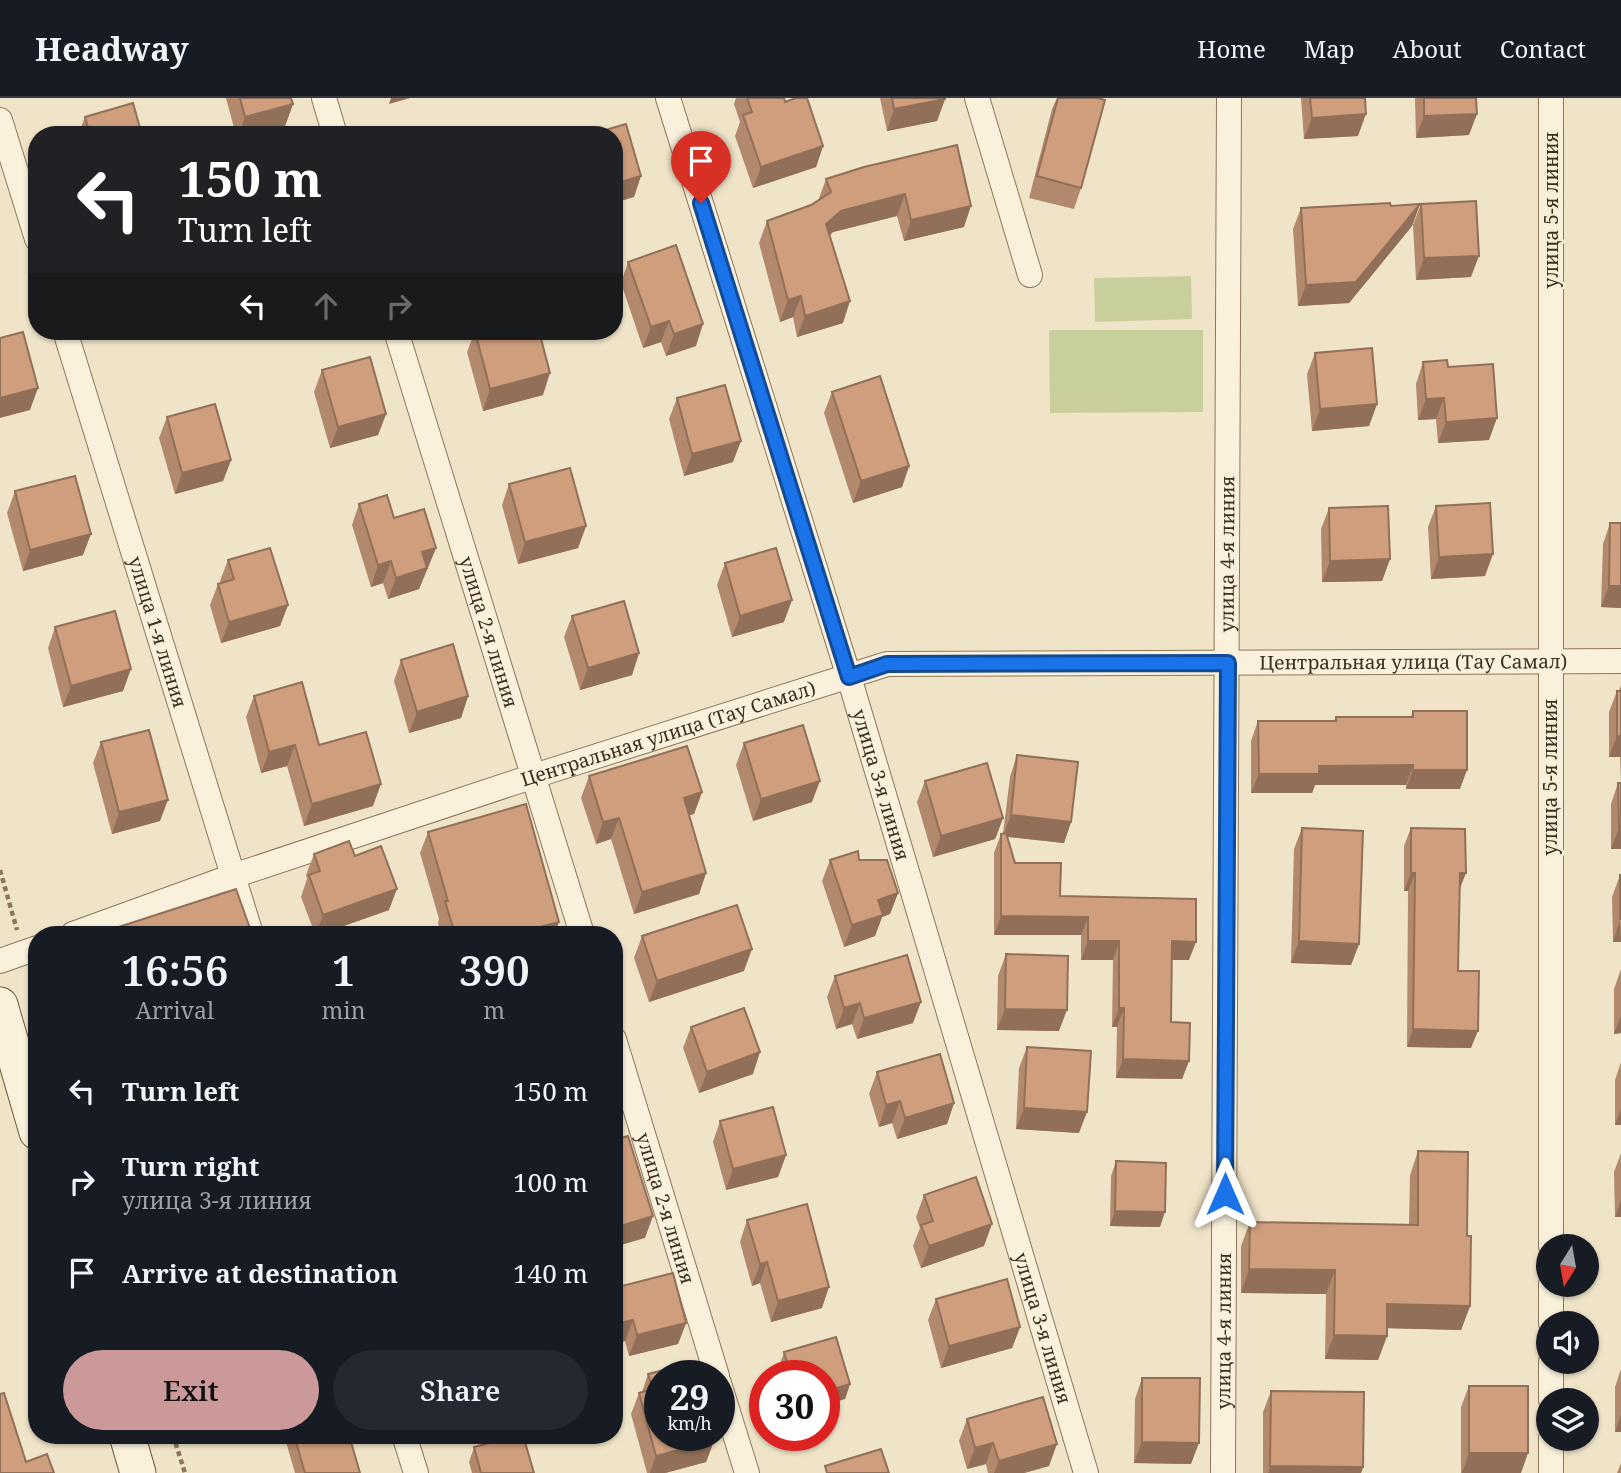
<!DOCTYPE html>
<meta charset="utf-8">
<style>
:root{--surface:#171b24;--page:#242831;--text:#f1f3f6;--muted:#9ea1a6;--line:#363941;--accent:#cc999b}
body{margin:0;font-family:"Noto Serif",serif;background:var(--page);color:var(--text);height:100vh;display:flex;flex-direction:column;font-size:26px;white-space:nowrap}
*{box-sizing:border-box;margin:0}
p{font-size:23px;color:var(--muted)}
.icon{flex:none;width:38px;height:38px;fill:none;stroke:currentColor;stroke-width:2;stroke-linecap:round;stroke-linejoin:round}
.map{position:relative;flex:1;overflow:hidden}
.sheet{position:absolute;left:28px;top:828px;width:595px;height:518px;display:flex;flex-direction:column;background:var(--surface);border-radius:28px;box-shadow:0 2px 5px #0004}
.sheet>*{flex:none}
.hud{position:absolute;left:28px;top:28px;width:595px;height:214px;border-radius:28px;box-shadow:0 2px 5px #0004;background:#202124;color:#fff;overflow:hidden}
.needle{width:46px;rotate:191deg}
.buttons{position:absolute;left:1536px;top:1136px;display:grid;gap:14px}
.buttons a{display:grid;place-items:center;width:63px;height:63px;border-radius:50%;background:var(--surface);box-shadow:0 2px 5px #0004;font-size:35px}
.speed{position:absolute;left:644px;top:1262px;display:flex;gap:14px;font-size:35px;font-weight:700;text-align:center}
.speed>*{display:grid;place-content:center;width:91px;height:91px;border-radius:50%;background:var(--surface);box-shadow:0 2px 5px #0004;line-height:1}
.speed small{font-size:18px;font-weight:400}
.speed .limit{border:10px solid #d22;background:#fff;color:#111}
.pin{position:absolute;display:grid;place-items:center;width:60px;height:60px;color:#fff;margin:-72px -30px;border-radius:50% 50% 50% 0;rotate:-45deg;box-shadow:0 0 7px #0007}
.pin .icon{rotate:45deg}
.me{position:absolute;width:77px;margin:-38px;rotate:0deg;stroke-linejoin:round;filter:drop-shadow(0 0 5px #0008)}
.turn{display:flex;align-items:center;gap:24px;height:147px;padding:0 35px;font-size:32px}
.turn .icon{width:91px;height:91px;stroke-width:2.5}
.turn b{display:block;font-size:49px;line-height:60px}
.lanes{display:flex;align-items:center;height:66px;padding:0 35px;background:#0003;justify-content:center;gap:35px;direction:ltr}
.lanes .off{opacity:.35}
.eta{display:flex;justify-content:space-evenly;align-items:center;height:119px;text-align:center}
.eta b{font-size:42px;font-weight:600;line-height:49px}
.action{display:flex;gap:14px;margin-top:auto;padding:14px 35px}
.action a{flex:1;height:80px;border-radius:42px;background:var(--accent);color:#111;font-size:28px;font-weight:600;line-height:80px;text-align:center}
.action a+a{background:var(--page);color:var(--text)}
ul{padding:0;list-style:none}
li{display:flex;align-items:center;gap:21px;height:91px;padding:0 35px}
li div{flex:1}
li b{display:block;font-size:26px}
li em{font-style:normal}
header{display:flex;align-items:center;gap:42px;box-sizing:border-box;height:98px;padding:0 35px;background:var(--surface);border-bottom:2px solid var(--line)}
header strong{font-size:33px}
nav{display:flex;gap:38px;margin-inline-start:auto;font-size:24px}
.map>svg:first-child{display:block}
.green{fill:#c9cf9b}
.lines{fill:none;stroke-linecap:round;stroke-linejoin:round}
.street-casing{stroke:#8d765c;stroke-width:26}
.secondary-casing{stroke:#6f573f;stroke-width:37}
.path{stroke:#8d765c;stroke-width:4.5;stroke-dasharray:5 3.5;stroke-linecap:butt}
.street{stroke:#faf1dc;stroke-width:24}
.secondary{stroke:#faf1dc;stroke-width:35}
.wall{fill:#b2896c}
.shaded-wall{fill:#916f58}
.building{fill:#cf9f7d;stroke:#916f58;stroke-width:2}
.route-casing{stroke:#114b97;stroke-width:18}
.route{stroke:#1a73e8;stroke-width:12}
.labels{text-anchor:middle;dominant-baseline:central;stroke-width:5;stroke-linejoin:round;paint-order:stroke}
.street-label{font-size:19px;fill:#3d2e20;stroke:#f7eed8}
</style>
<header>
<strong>Headway</strong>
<nav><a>Home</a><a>Map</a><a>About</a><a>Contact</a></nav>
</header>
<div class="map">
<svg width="1621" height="1375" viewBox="0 0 1621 1375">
<rect width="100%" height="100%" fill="#f0e4c8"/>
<path class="green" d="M1191 178 1192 221 1095 224 1094 180Z
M1049 232H1203V314L1050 315Z"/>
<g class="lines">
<defs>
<g id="street">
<path d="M324 0 335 37"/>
<path id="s1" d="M668 0 849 579 1086 1375"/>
<path d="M977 0 1030 177"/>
<path d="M0 22 37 141"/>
<path id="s2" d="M65 233 251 836"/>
<path id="s3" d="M396 233 582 836"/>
<path id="s4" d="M73 836 233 778 534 678 887 566 1621 563"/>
<path d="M0 863 37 850"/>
<path id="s5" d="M614 941 717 1278"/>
<path d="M1551 1148V0"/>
<path d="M1551 1186V1225"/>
<path d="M1551 1264V1302"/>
<path d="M719 1285 747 1375"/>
<path d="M404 1337 416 1375"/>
<path d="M1551 1340V1375"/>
<path id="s6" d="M1223 1375 1229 0"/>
</g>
<path id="secondary" d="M0 907 37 1034
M127 1337 138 1375"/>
</defs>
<use href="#street" class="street-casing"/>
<use href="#secondary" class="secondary-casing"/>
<path class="path" d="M0 772 17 832
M31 877 37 896
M173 1337 185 1375"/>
<use href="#street" class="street"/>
<use href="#secondary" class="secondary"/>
</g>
<path class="wall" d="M226 0H291L293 6 285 28 252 37H236Z
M736 0H784L785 4 823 48 816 69 753 90 735 38 740 24 734 6Z
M880 0H945V1L937 23 887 33Z
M1057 0H1097L1081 90 1074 111 1029 100 1052 11Z
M1301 0H1365L1358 38 1304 41Z
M1415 0H1476L1469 37 1416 40Z
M85 19 142 37H78Z
M864 69 964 129 904 143 897 118 833 134 829 138 843 225 797 239 793 219 780 224 759 145 767 123 811 107 818 103 826 81Z
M1420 106 1412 128 1349 205 1298 208 1293 131 1301 110 1391 108Z
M1421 106 1471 179 1416 182 1413 127Z
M628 164 696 248 666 258 661 244 643 250 621 185Z
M475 233 543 297 483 313 467 254Z
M1315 255 1377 306 1369 328 1312 333 1307 276Z
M1423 264 1448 269 1489 342 1438 345 1436 321 1418 322 1416 286Z
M322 272 386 316 378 337 330 350 314 294Z
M832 294 909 368 902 389 853 405 824 315Z
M677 300 733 364 684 378 669 321Z
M167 319 231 362 223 383 175 396 159 340Z
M509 386 586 428 578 450 518 466 502 407Z
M15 393 83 457 23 473 7 415Z
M359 406 394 420 436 450 419 491 388 501 383 485 371 489 352 427Z
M1436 408 1485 478 1431 481 1428 429Z
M1329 410 1390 461 1382 483 1322 484 1321 431Z
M1610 425H1621V510L1601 509 1603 446Z
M228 462 288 507 280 528 221 545 210 507 218 486 221 485 220 483Z
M725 465 784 524 732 539 717 487Z
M572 518 639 555 632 577 580 592 564 539Z
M55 529 123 593 63 609 48 550Z
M401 562 468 598 461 620 409 635 394 583Z
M1621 587V752V751H1611V706L1618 685H1621L1620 659H1609V614L1617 593H1619Z
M254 598 319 647 373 708 304 728 287 668 261 675 246 619Z
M1413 613 1460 691H1406V687H1315L1312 695H1251V643L1258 623H1334L1336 619H1411Z
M101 644 160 723 112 736 93 665Z
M744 645 812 704 753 723 736 667Z
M1017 657 1071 724 1064 745 1007 739 1015 765 1060 798 1189 862H1172L1171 924 1189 963 1182 981 1116 980 1117 929H1112L1113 862H1081V837H994V755L1001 736H1003L1010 679Z
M589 678 702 694 694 716 689 717 706 775 699 796 634 816 611 741 596 746 581 700Z
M925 683 1003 720 995 741 933 759 917 704Z
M1302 730 1359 846 1351 867 1291 865 1294 751Z
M1411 730 1459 793 1458 873 1471 950 1407 949 1408 793H1404V748Z
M428 734 559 824 554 836H441L438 825 439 821 420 755Z
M314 756 389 812 321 836H315L301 799 307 781 306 777Z
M830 762H859L898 795 890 816 882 819 875 838 844 849 822 783Z
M1620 777 1621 844H1613L1612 799Z
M642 838 744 873 649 904 634 860Z
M1006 856 1059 933 997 932 998 878Z
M1621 871V935L1614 936V891Z
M835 878 913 925 857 941 852 926 836 931 827 899Z
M691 929 753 976 699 995 683 950Z
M1027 949 1079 1035 1016 1031 1019 970Z
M1621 964V1027H1615V982Z
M877 974 954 1005 947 1026 897 1041 892 1025 879 1029 869 996Z
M720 1023 786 1057 778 1079 726 1092 713 1044Z
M1418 1053 1467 1138 1470 1208 1461 1232 1387 1230V1238L1378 1262 1325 1261 1326 1196 1241 1195V1148L1250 1124 1409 1127 1410 1077Z
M1621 1055V1119H1615L1614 1074Z
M1116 1063 1160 1129 1110 1128 1111 1078Z
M924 1097 984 1148 921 1170 913 1148 920 1130 916 1119Z
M747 1122 822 1210 771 1224 760 1185 752 1188 740 1144Z
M614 1190 686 1225 678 1246 629 1258 625 1243 614 1246Z
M936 1201 1020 1229 1012 1250 941 1270 928 1222Z
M784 1254 850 1286 845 1301 824 1278H782L779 1269Z
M1621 1271V1334H1615V1289Z
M648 1276 690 1277 714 1343 706 1364 665 1375H647L631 1316 639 1295 642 1294Z
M1142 1280 1191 1366 1134 1365 1135 1301Z
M1469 1288 1521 1375H1461V1309Z
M1271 1293 1363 1369 1361 1375H1263V1314Z
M967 1321 1049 1368 1024 1375H988L986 1366 967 1371 959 1343Z
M284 1337H349L360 1375H295Z
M474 1349 534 1375H472L469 1364Z
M1621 1365V1375H1617Z"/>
<path class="shaded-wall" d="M391 0H410L389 6Z
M945 1 937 23 887 33 894 11Z
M293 6 285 28 252 37H239L245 19Z
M1366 16 1358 38 1304 41 1312 20Z
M1477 16 1469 37 1416 40 1424 18Z
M823 48 816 69 753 90 761 69Z
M641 78 634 99 614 105V86Z
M905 96 897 118 833 134 818 148 826 126 841 113Z
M1420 106 1412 128 1349 205 1298 208 1306 187Z
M971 108 964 129 904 143 911 122Z
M1479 158 1471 179 1416 182 1424 160Z
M801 198 793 219 780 224 788 202Z
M850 203 843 225 797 239 805 218Z
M669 223 661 244 643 250 651 229Z
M703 226 696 248 666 258 674 236Z
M118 233H135L116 238Z
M550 275 543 297 483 313 490 291Z
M38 290 30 312 0 320V300Z
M1444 300 1436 321 1418 322 1426 301Z
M1377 306 1369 328 1312 333 1320 311Z
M386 316 378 337 330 350 338 329Z
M1497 320 1489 342 1438 345 1446 324Z
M741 343 733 364 684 378 692 356Z
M231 362 223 383 175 396 182 375Z
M909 368 902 389 853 405 861 383Z
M586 428 578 450 518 466 525 444Z
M91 436 83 457 23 473 30 452Z
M436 450 419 491 388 501 396 480 422 454Z
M1493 456 1485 478 1431 481 1439 459Z
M1390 461 1382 483 1322 484 1330 463Z
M391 463 383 485 371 489 378 467Z
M1609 488H1621V510L1601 509Z
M792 502 784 524 732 539 740 518Z
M288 507 280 528 221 545 229 524Z
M639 555 632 577 580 592 588 570Z
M131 571 123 593 63 609 71 588Z
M468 598 461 620 409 635 417 614Z
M1617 638H1621V657L1620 659H1609Z
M295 647 287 668 261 675 269 654Z
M1413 667 1406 687H1315L1312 695H1251L1259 676 1319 668Z
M1413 672H1467L1460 691H1406Z
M820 683 812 704 753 723 761 701Z
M381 686 373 708 304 728 312 706Z
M702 694 694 716 676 721 684 700Z
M168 702 160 723 112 736 119 714Z
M1011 717 1071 724 1064 745 1003 738Z
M619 720 611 741 596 746 603 724Z
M1003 720 995 741 933 759 941 738Z
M1619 730H1621V751H1611Z
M706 775 699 796 634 816 642 794Z
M1411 775H1415L1408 793H1404Z
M1460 775H1466L1459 793Z
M397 791 389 812 321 836H316L323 817Z
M898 795 890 816 882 819 875 838 844 849 852 827 878 802Z
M1001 818 1088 819 1081 837H994Z
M1620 822 1621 844H1613Z
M559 824 554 836H514Z
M1088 843H1119L1113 862H1081Z
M1172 843 1196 844 1189 862H1165Z
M1299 843 1359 846 1351 867 1291 865Z
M752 851 744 873 649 904 657 883Z
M921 904 913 925 857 941 864 920Z
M860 905 852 926 836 931 844 910Z
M1119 910H1124L1117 929H1112Z
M1005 911 1067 912 1059 933 997 932Z
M1621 918V935L1614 936Z
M1413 931 1478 933 1471 950 1407 949Z
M760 954 753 976 699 995 707 974Z
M1123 961 1189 963 1182 981 1116 980Z
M900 1003 892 1025 879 1029 886 1007Z
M954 1005 947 1026 897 1041 905 1020Z
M1024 1010 1087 1014 1079 1035 1016 1031Z
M1621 1011V1027H1615Z
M786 1057 778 1079 726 1092 733 1071Z
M1621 1102V1119H1615Z
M1115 1113 1165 1114 1160 1129 1110 1128Z
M653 1118 645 1140 614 1149V1130Z
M992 1126 984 1148 921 1170 929 1148Z
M767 1164 760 1185 752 1188 760 1166Z
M1249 1171 1335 1172 1326 1196 1241 1195Z
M829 1189 822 1210 771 1224 778 1203Z
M1387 1206 1470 1208 1461 1232 1379 1230Z
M633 1222 625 1243 614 1246V1230L615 1226Z
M686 1225 678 1246 629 1258 637 1237Z
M1020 1229 1012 1250 941 1270 949 1248Z
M1334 1237 1387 1238 1378 1262 1325 1261Z
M850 1286 845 1301 824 1307V1294Z
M1621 1317V1334H1615Z
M714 1343 706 1364 665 1375H650L656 1358Z
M1142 1344 1199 1345 1191 1366 1134 1365Z
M993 1345 986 1366 967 1371 975 1350Z
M1057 1346 1049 1368 1024 1375H994L999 1363Z
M1469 1355H1528L1521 1375H1462Z
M1270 1368 1363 1369 1361 1375H1268Z"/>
<path class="building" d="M240 0H291L293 6 245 19Z
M747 0H784L785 4 796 0H807L823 48 761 69 743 17 752 14Z
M892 0H945V1L894 11Z
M1058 0H1097L1105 2 1081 90 1037 78Z
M1310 0H1365L1366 16 1312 20Z
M1424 0H1476L1477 16 1424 18Z
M133 5 142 37H90L85 19Z
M626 26 641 78 614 86V37H588Z
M957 47 971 108 911 122 905 96 841 113 826 126 850 203 805 218 801 198 788 202 767 123 811 107 831 94 826 81 864 69Z
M1476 103 1479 158 1424 160 1421 106Z
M1390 105 1391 108 1420 106 1356 184 1306 187 1301 110Z
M676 147 703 226 674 236 669 223 651 229 628 164Z
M475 233H539L550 275 490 291Z
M23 234 38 290 0 300V240Z
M1372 250 1377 306 1320 311 1315 255Z
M370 259 386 316 338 329 322 272Z
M1447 262 1448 269 1493 266 1497 320 1446 324 1444 300 1426 301 1423 264Z
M880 278 909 368 861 383 832 294Z
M725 287 741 343 692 356 677 300Z
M215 306 231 362 182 375 167 319Z
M570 370 586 428 525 444 509 386Z
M75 378 91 436 30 452 15 393Z
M387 397 394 420 424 411 436 450 422 454 427 470 396 480 391 463 378 467 359 406Z
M1490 405 1493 456 1439 459 1436 408Z
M1388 408 1390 461 1330 463 1329 410Z
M1610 425H1621V488H1609Z
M270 450 288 507 229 524 218 486 234 481 228 462Z
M776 450 792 502 740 518 725 465Z
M624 503 639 555 588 570 572 518Z
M115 513 131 571 71 588 55 529Z
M453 546 468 598 417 614 401 562Z
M302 584 319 647 366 634 381 686 312 706 295 647 269 654 254 598Z
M1617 593H1621V638H1617Z
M1413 613H1467V672H1413V667L1319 668V676H1259L1258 623H1336V619H1413Z
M803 627 820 683 761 701 744 645Z
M149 632 168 702 119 714 101 644Z
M687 648 702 694 684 700 706 775 642 794 619 720 603 724 589 678Z
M1017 657 1078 664 1071 724 1011 717Z
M987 665 1003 720 941 738 925 683Z
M1618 685H1621V730H1619Z
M526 706 559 824 514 836H455L445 803H448L428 734Z
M1302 730 1363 733 1359 846 1299 843Z
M1411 730 1465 731 1466 775H1460L1458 873H1479L1478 933 1413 931 1415 775H1411Z
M1006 735 1015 765H1061L1060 798 1196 801V844L1172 843 1171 924 1190 925 1189 963 1123 961 1124 910H1119V843H1088V819L1001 818V736Z
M349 743 355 758 381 748 397 791 323 817 309 777 320 773 314 756Z
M858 753 859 762H887L898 795 878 802 883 817 852 827 830 762Z
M1620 777H1621L1620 822Z
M236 791 252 836H97Z
M737 807 752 851 657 883 642 838Z
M1006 856 1068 858 1067 912 1005 911Z
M907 857 921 904 864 920 860 905 844 910 835 878Z
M744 910 760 954 707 974 691 929Z
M1027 949 1091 953 1087 1014 1024 1010Z
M940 956 954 1005 905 1020 900 1003 886 1007 877 974Z
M773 1009 786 1057 733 1071 720 1023Z
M628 1038 653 1118 614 1130V1042Z
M1418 1053 1468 1054 1467 1138H1471L1470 1208 1387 1206V1238L1334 1237 1335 1172 1249 1171 1250 1124 1418 1127Z
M1116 1063 1166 1065 1165 1114 1115 1113Z
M976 1079 992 1126 929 1148 921 1127 933 1123 924 1097Z
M807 1106 829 1189 778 1203 767 1164 760 1166 747 1122Z
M673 1175 686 1225 637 1237 633 1222 615 1226 614 1222V1190Z
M1007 1181 1020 1229 949 1248 936 1201Z
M836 1239 850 1286 824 1294V1278H791L784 1254Z
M687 1266 690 1277 696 1276 697 1278H660V1337H713L714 1343 656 1358 639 1295 653 1291 648 1276Z
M1142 1280H1200L1199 1345 1142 1344Z
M1469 1288H1528V1355H1469Z
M1271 1293 1364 1294 1363 1369 1270 1368Z
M4 1295 26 1364 47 1356 54 1375H0V1296Z
M1043 1299 1057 1346 999 1363 993 1345 975 1350 967 1321Z
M294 1337H349L360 1375H305Z
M521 1337H523L534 1375H481L474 1349Z
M881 1351 889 1375H827L825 1368Z"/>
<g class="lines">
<defs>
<path id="route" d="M701 105 849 579 887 566 1228 565 1225 1096"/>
</defs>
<use href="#route" class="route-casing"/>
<use href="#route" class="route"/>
</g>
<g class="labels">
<g class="street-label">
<text transform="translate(1551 112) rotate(-90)">улица 5-я линия</text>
<text stroke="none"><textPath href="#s6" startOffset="919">улица 4-я линия</textPath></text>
<text stroke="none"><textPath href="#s2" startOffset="315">улица 1-я линия</textPath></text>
<text stroke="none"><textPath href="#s3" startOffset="315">улица 2-я линия</textPath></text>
<text stroke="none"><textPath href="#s4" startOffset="1384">Центральная улица (Тау Самал)</textPath></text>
<text stroke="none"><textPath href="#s4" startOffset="628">Центральная улица (Тау Самал)</textPath></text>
<text transform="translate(1550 679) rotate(-90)">улица 5-я линия</text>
<text stroke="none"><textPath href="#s1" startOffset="719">улица 3-я линия</textPath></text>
<text stroke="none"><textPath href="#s5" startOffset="177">улица 2-я линия</textPath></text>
<text stroke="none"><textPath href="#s1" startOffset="1286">улица 3-я линия</textPath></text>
<text stroke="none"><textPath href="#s6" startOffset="142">улица 4-я линия</textPath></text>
</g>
</g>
</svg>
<div class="buttons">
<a><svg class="needle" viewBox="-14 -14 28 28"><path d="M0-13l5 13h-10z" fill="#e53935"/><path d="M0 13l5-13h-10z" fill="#9ea1a6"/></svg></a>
<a><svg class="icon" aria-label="sound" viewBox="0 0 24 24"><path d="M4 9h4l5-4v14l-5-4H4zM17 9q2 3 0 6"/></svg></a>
<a><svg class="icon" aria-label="layers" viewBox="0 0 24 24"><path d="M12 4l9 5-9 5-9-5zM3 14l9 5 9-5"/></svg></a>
</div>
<div class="speed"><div>29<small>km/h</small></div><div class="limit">30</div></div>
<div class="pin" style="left:701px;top:105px;background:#d93025"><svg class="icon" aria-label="arrive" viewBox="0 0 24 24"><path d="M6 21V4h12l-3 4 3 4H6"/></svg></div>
<svg class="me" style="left:1225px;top:1096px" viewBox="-20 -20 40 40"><path d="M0-17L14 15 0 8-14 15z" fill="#1a73e8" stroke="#fff" stroke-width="4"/></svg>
<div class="hud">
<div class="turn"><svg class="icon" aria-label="left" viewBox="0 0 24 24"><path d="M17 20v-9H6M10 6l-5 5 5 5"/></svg><div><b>150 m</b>Turn left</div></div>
<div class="lanes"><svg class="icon" aria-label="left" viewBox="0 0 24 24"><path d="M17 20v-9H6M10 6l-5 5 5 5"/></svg><svg class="icon off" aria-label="ahead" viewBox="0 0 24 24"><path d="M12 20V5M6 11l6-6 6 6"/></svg><svg class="icon off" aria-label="right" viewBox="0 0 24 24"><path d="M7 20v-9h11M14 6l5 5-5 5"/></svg></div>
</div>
<section class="sheet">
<div class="eta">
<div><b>16:56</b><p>Arrival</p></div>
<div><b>1</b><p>min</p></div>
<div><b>390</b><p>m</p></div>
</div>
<ul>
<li><svg class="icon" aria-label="left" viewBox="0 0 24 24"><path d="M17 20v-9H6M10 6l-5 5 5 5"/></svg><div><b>Turn left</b></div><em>150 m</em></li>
<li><svg class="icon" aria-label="right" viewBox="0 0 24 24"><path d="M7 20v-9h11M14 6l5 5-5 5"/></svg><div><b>Turn right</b><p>улица 3-я линия</p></div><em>100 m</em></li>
<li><svg class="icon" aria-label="arrive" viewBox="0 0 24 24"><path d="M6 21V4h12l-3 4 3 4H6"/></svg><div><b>Arrive at destination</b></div><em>140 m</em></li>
</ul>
<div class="action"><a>Exit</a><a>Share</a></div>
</section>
</div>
